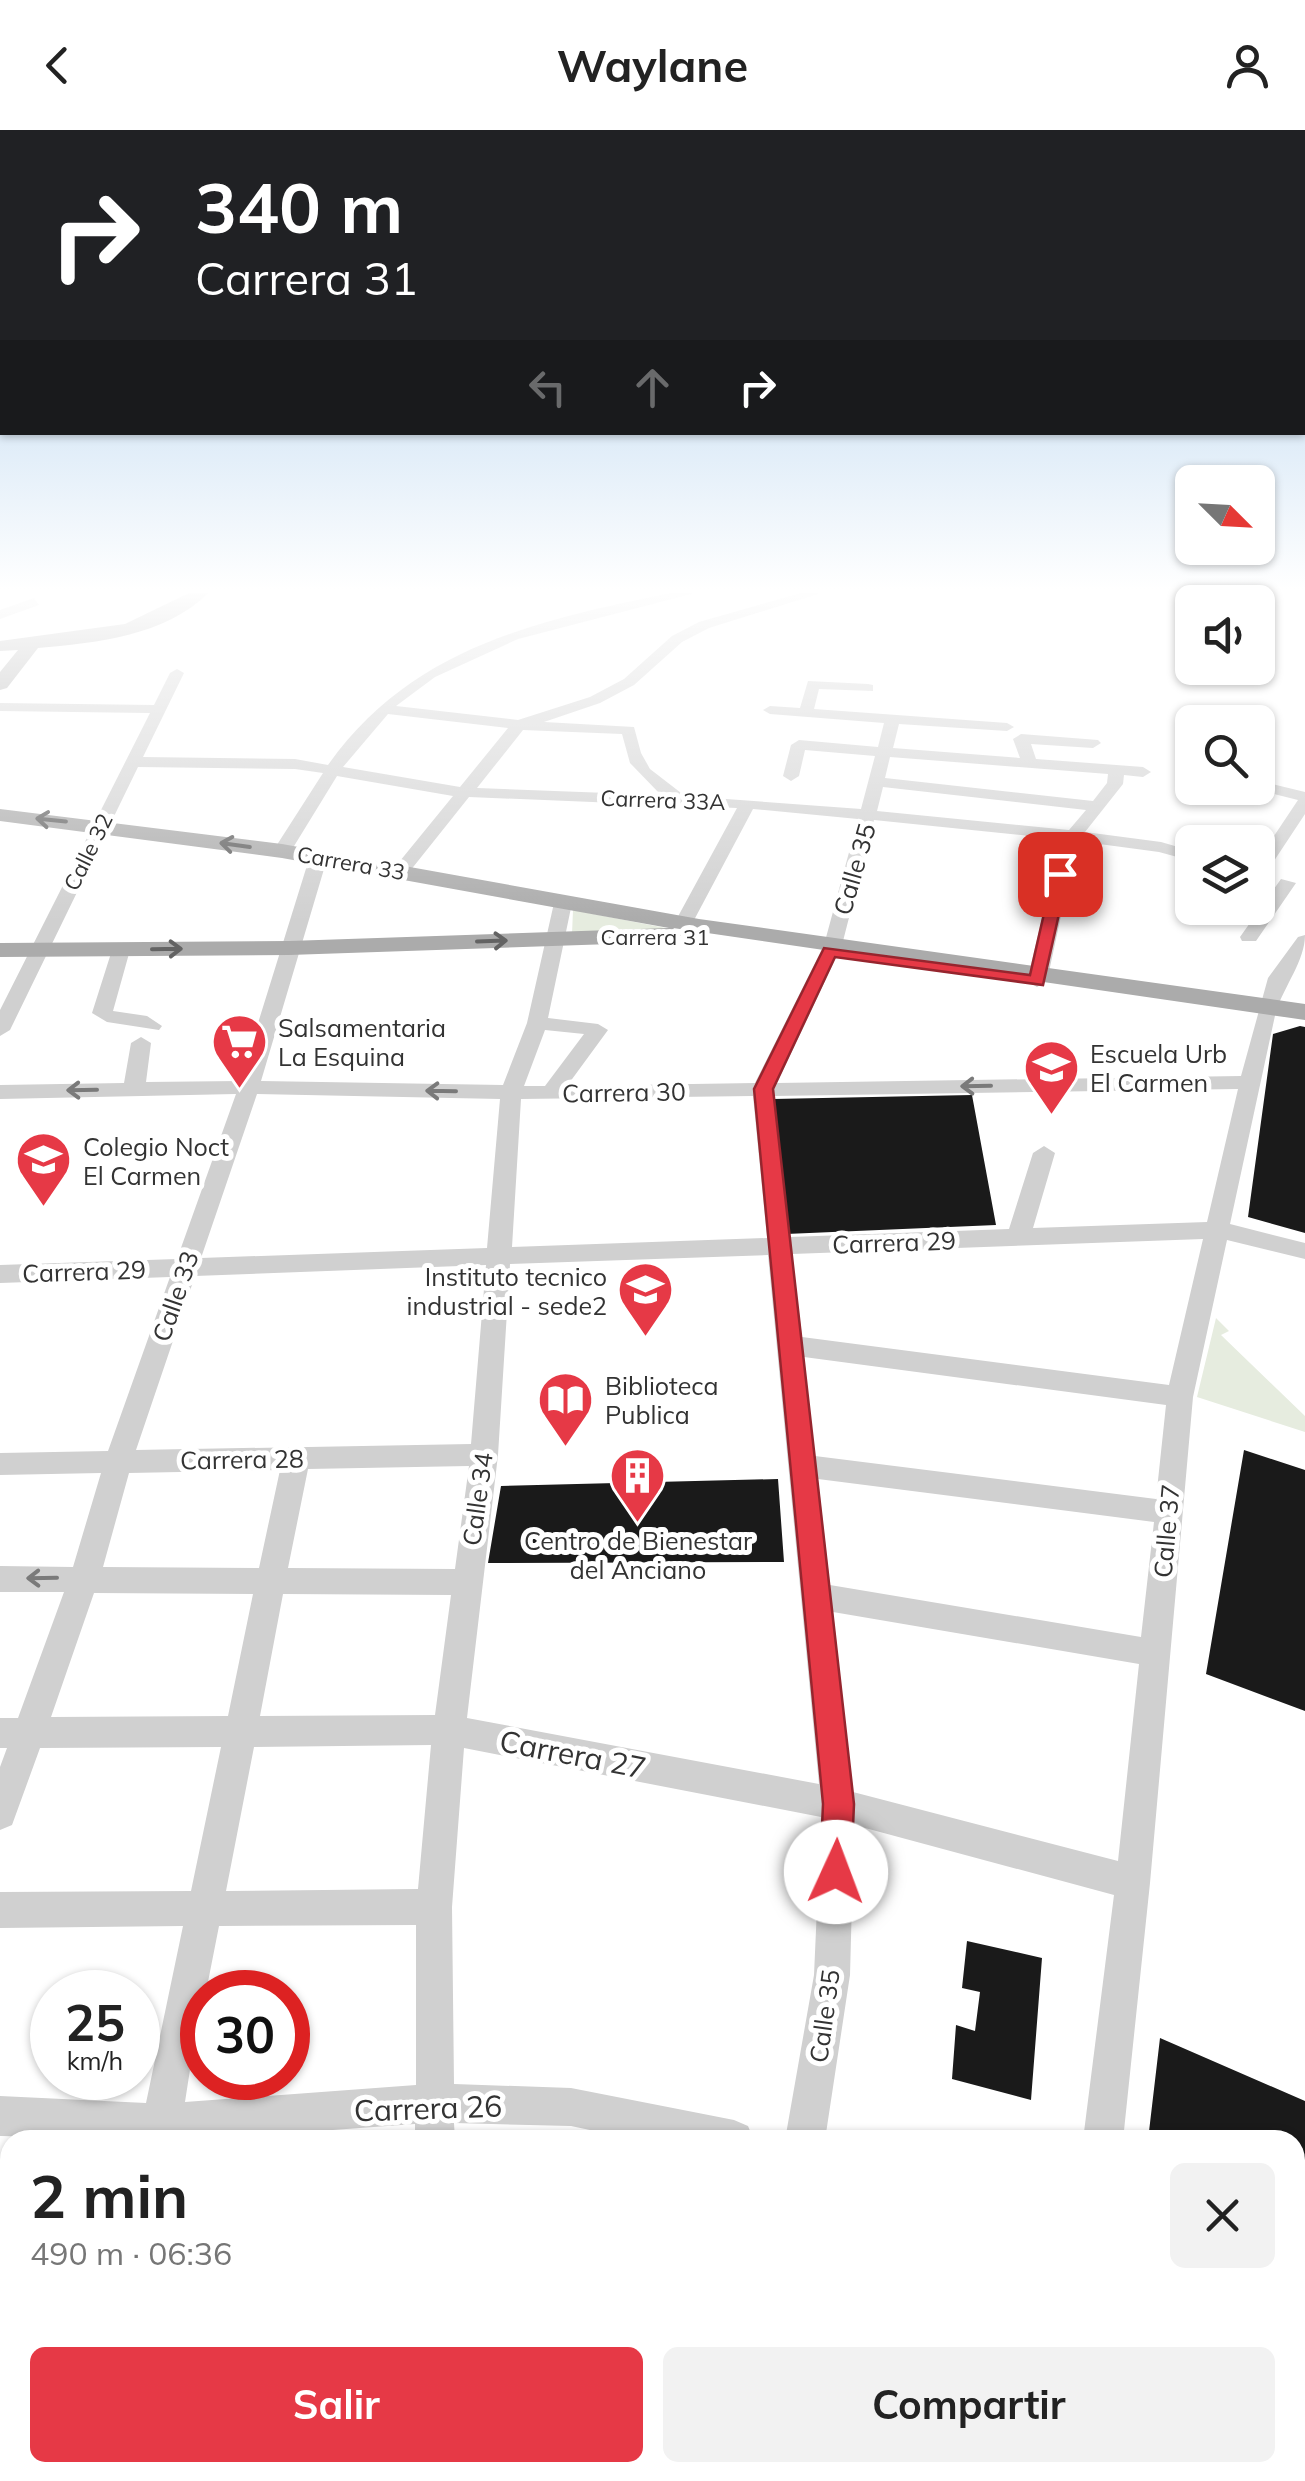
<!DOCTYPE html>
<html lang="es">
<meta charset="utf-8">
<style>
:root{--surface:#fff;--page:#f2f2f2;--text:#222;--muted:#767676;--accent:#e63946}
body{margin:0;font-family:Mulish,sans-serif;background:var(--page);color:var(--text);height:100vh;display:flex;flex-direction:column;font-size:38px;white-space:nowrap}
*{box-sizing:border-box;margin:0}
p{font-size:32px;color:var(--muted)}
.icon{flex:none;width:55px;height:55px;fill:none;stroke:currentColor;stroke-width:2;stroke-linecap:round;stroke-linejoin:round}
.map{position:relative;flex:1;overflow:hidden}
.panel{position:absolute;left:0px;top:2000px;width:1305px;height:352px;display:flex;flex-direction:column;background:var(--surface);border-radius:30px 30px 0 0;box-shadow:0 2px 8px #0004}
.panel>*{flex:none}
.guide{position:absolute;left:0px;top:0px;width:1305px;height:305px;box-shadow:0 2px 8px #0004;background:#202124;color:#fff;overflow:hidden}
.needle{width:65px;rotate:114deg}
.controls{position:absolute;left:1175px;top:335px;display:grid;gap:20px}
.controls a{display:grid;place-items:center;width:100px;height:100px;border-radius:15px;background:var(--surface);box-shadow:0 2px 8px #0004;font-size:50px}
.speed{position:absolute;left:30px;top:1840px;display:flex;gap:20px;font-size:50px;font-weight:700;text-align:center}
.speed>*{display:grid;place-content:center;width:130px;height:130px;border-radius:50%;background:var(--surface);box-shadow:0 2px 8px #0004;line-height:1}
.speed small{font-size:25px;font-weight:400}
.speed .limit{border:15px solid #d22;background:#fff;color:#111}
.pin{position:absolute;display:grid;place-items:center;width:85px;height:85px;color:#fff;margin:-42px;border-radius:20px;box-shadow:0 5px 15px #0006}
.me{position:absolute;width:110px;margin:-55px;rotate:2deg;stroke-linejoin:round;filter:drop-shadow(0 0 8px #0008)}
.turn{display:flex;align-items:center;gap:35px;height:210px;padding:0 30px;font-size:45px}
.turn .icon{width:130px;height:130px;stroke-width:2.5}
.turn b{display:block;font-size:70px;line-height:85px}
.lanes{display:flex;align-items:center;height:95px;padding:0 30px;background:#0003;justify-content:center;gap:50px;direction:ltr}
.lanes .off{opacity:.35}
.round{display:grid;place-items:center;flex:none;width:105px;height:105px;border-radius:15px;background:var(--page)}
.headline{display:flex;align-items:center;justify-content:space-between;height:170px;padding:0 30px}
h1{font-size:60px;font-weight:700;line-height:75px}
.cta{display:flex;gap:20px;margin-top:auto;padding:20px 30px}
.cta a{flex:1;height:115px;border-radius:15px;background:var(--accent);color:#fff;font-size:40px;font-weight:700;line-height:115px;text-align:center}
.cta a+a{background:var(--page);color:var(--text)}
header{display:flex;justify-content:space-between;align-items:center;height:130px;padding:0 30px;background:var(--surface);font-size:45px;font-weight:700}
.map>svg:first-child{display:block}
.green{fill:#e6ecdf}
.building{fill:#1a1a1a}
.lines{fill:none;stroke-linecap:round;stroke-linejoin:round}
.minor{fill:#d0d0d0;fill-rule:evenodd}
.major{fill:#ababab;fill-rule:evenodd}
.oneway{stroke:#636363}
.oneway2{stroke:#7a7a7a}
.route{fill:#e63946;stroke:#96252e;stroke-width:2.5}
.labels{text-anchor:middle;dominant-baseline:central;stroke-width:10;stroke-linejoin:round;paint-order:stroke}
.far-street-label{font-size:22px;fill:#333;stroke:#fff}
.street-label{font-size:25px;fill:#333;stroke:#fff}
.poi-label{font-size:25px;fill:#333;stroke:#fff;text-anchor:start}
.near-street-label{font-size:30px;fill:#333;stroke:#fff}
</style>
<header><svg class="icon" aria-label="back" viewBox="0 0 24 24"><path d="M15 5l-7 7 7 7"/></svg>Waylane<svg class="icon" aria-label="person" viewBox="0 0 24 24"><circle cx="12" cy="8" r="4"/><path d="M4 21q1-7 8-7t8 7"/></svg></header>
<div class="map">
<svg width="1305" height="2351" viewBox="0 0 1305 2351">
<rect width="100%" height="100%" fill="#fff"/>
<path class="green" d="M573 780 671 799 572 804Z
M1216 1188 1229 1201 1221 1205 1305 1286V1302L1197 1267Z
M1295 2104 1305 2109V2351H1103L1105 2342H1295Z"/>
<path class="building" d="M1300 896 1305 897V1103L1248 1087 1273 904Z
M972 965 996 1095 786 1104 773 969Z
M1244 1320 1305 1340V1581L1206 1544Z
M778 1349 784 1432 488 1433 501 1356Z
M967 1811 1042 1828 1031 1970 952 1949 956 1895 975 1901 980 1862 962 1858Z
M1160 1908 1305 1971V2109L1295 2104V2010H1148Z"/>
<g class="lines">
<path class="minor" d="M670 463H695L518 509 435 547 396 576 518 590 590 567 624 549 672 506 699 492 801 463H821L709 498 682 512 634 555 600 573 544 592 634 597 641 623 650 639 685 666 861 679 875 626 805 620 799 646 791 651 783 646 791 615 799 610 878 617 884 593 770 584 763 580 770 576 800 578 808 551 868 554 873 555V561L819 559 814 579 1007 593 1014 597 1007 601 899 594 893 618 1020 628 1013 609 1021 604 1098 610 1101 613 1093 618 1031 614 1036 629 1143 637 1151 642 1143 647 1124 645 1123 654 1085 702 1161 712 1192 721V731L1159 722 1077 711 1047 851 1037 857 1027 851 1061 709 874 690 842 815 777 953 1241 946 1268 848 1298 807 1305 805C1305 830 1285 855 1276 881L1230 1094 1305 1113V1129L1227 1110 1193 1267 1150 1753 1123 2010H1083L1114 1765 854 1695 850 1845 825 2010H785L814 1845 821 1687 464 1618 452 1777 454 1954 571 1958 734 1990 748 1996 754 2010H637L571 1996 454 1993 455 2010H415V1994L196 2010 0 2006V1966L146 1973 183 1796 0 1798V1762L191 1761 221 1617 40 1618 12 1695 0 1700V1637L7 1618H0V1588H18L64 1462H0V1436L73 1437 101 1343 0 1345V1323L108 1321 170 1147 0 1153V1135L177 1129 236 964 0 969V955L124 953 131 913 141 907 151 913 146 952 240 951 309 729 318 724 327 729 261 951 503 955 527 893 554 773 563 768 572 773 548 888 598 894 608 900 567 956 755 953 824 815 858 689 753 679 693 792 684 798 675 792 737 678 469 667 406 746 400 747 391 742 453 666 337 646 291 721 282 726 273 721 323 643 295 639 138 637 10 900 0 906V880L150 583 0 581V573L154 575 170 543 177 539 184 543 143 627 295 629 328 635C412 517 536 491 670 463ZM388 584 508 598 460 657 343 637ZM523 600 622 604 630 633 661 665 477 658ZM890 627 1108 644 1107 653 1093 671 885 648ZM883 657 1086 680 1069 700 877 681ZM545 900 584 904 545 956H524ZM1238 959 1207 1092 1033 1098 1055 1023 1044 1016 1033 1023 1009 1099 790 1107 774 966ZM257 964 500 969 487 1118 201 1128ZM753 966 767 1108 512 1117 521 969ZM1203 1109 1169 1255 802 1207 792 1124ZM768 1125 819 1654 467 1588 498 1325 510 1134ZM486 1135 471 1314 136 1320 195 1146ZM804 1227 1166 1275 1156 1369 815 1326ZM469 1336 455 1439 288 1438 308 1339ZM280 1340 259 1438 103 1437 129 1343ZM818 1349 1154 1392 1141 1507 830 1455ZM94 1463 253 1464 228 1586 51 1587ZM283 1464 451 1465 435 1585 260 1586ZM833 1482 1139 1534 1118 1731 853 1662ZM431 1615 418 1759 226 1761 254 1617ZM416 1795V1955L185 1972 202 1862H206L219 1796Z
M34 468 39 475 0 489V480Z
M1260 651 1305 662V684L1264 746 1258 747V730L1298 670 1254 659Z
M1281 749 1296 753 1256 811H1242L1240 807Z
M121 814 130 820 113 881 147 886 162 896 159 900 107 892 92 883 112 820Z
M0 2291H10V2335H0Z
M285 2342H378L382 2351H288Z
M386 2342H432L431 2351H385Z"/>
<path class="major" d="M189 463H208C166 506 95 513 38 518L7 558 0 560V542L18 520 0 521V511L125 494Z
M0 679 282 714 699 789 1305 874V890L673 798 682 805 670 812 289 825 0 827V813L289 811 669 798 282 728 0 691Z"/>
</g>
<defs><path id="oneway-shaft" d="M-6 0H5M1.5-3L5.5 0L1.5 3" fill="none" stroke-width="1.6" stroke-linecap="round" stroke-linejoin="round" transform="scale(2.5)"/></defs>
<g class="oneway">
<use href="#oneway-shaft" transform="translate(51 690) rotate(-174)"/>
<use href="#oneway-shaft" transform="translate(235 715) rotate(-172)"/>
<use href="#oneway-shaft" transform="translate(492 811) rotate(-2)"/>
<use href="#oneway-shaft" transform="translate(167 819) rotate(-1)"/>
</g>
<g class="oneway2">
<use href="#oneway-shaft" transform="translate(976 956) rotate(179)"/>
<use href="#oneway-shaft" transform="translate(82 960) rotate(179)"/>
<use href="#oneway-shaft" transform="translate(441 961) rotate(-179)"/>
<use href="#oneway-shaft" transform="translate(42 1448) rotate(179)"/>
</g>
<linearGradient id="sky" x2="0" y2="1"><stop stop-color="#9ec6ea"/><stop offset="0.58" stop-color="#fff"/><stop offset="1" stop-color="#fff" stop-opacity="0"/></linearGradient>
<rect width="1305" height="792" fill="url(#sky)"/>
<path class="route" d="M1060 739 1068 744 1043 855 835 827 773 959 854 1674 851 1742 847 1753 836 1758 824 1753 820 1742 823 1674 754 959 824 818 1030 845 1053 744Z"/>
<defs>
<symbol id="supermarket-pin" viewBox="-11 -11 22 30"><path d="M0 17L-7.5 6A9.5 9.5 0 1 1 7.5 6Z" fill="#e63946" stroke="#fff"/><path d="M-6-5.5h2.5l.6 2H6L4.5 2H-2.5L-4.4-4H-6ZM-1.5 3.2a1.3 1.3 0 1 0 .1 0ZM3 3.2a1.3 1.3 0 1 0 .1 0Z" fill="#fff"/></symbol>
<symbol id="school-pin" viewBox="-11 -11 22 30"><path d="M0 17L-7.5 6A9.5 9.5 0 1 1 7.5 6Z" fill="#e63946" stroke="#fff"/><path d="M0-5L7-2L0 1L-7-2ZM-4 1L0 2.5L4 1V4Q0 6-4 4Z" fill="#fff"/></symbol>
<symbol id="library-pin" viewBox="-11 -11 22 30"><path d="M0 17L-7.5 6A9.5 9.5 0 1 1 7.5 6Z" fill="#e63946" stroke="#fff"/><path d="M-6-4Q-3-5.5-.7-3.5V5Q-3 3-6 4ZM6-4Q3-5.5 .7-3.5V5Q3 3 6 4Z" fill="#fff"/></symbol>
<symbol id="building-pin" viewBox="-11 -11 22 30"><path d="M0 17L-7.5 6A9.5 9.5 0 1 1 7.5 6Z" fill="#e63946" stroke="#fff"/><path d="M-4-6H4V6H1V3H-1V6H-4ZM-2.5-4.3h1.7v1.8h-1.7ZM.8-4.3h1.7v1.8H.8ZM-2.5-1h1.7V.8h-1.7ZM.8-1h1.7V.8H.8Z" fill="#fff"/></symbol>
</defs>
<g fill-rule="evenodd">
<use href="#supermarket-pin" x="208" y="880" width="63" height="86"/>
<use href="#school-pin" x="1020" y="906" width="63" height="86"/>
<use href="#school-pin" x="12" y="998" width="63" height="86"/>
<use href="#school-pin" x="614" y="1128" width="63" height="86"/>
<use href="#library-pin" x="534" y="1238" width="63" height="86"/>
<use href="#building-pin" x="606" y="1314" width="63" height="86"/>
</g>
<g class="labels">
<g class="far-street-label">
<text transform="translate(663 670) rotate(2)">Carrera 33A</text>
<text transform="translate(88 722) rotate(-64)">Calle 32</text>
<text transform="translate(351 733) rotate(10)">Carrera 33</text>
<text x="655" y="807">Carrera 31</text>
</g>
<g class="street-label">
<text transform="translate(854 739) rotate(-74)">Calle 35</text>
<text transform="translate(624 962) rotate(-1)">Carrera 30</text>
<text transform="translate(894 1112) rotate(-2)">Carrera 29</text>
<text transform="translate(84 1141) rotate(-2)">Carrera 29</text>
<text transform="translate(175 1166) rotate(-71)">Calle 33</text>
<text transform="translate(242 1329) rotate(-1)">Carrera 28</text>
<text transform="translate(477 1369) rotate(-82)">Calle 34</text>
<text transform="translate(1166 1401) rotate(-85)">Calle 37</text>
<text transform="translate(824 1886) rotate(-82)">Calle 35</text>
</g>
<g class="poi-label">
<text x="278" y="897">Salsamentaria<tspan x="278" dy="29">La Esquina</tspan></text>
<text x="1090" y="923">Escuela Urb<tspan x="1090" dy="29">El Carmen</tspan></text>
<text x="83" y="1016">Colegio Noct<tspan x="83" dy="29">El Carmen</tspan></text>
<text x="607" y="1146" text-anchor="end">Instituto tecnico<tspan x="607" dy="29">industrial - sede2</tspan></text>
<text x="605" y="1255">Biblioteca<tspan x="605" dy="29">Publica</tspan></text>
<text x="638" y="1410" text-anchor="middle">Centro de Bienestar<tspan x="638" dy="29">del Anciano</tspan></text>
</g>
<g class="near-street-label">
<text transform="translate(573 1624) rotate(11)">Carrera 27</text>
<text transform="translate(428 1978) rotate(-2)">Carrera 26</text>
</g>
</g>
</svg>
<div class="controls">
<a><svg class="needle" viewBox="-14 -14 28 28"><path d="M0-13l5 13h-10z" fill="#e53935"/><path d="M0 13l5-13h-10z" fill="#767676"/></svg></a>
<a><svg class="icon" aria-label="sound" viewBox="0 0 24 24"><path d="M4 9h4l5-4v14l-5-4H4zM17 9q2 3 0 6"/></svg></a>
<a><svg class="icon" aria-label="search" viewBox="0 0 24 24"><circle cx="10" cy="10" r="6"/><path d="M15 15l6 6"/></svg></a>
<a><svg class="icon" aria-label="layers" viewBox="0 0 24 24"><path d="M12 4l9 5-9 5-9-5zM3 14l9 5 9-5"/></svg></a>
</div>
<div class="speed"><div>25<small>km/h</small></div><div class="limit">30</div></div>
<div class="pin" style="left:1060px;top:744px;background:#d93025"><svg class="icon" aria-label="arrive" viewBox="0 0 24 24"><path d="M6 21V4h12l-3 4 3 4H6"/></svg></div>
<svg class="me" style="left:836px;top:1742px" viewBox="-20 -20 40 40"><circle r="19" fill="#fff"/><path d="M0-13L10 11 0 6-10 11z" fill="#e63946"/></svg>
<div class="guide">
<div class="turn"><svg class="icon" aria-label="right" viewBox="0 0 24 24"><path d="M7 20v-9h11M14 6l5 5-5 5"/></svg><div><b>340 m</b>Carrera 31</div></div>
<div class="lanes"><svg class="icon off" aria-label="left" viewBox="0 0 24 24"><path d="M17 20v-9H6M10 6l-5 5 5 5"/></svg><svg class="icon off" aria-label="ahead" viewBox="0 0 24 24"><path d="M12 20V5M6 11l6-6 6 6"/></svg><svg class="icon" aria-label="right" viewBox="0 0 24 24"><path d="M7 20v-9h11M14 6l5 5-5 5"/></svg></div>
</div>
<section class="panel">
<div class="headline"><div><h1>2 min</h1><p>490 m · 06:36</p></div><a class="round"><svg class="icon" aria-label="close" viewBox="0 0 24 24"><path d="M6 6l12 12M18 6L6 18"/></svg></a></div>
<div class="cta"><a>Salir</a><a>Compartir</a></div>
</section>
</div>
